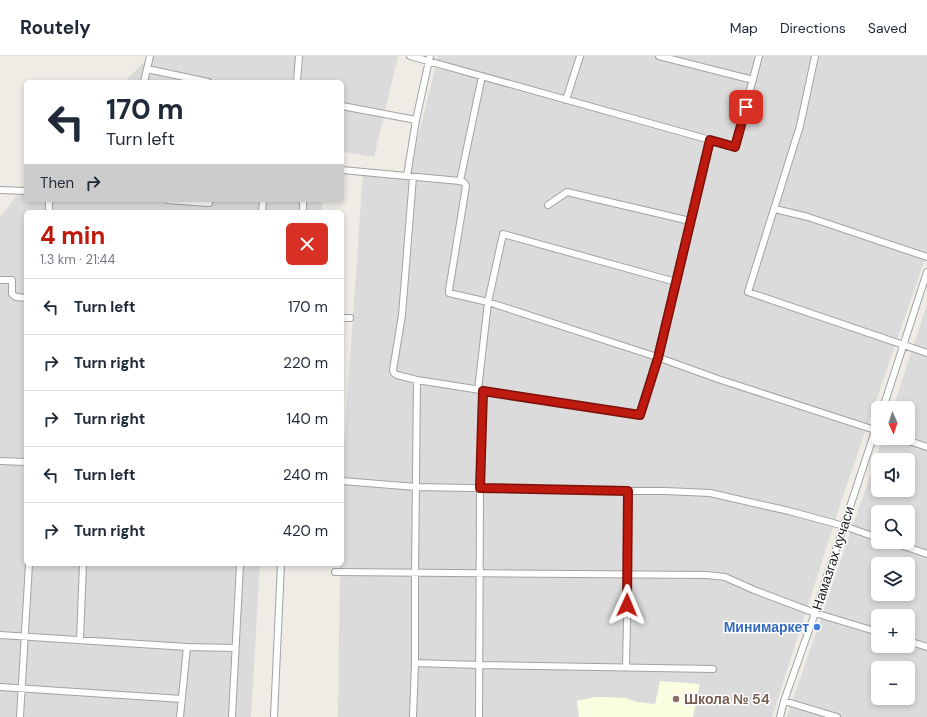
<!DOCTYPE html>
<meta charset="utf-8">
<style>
:root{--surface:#fff;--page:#f2f2f3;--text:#1f2937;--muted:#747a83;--line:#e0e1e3;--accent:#be1a0f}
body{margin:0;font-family:"DM Sans",sans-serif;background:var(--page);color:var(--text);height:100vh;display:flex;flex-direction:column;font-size:15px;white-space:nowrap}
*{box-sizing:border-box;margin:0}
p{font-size:13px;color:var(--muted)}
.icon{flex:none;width:22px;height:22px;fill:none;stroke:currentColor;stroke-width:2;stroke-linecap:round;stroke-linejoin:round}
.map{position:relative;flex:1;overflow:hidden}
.side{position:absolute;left:24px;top:154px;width:320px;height:356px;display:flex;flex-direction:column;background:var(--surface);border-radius:6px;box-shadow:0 2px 6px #0003}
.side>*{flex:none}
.guide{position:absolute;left:24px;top:24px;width:320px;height:122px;border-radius:6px;box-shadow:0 2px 6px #0003;background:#fff;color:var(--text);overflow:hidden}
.needle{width:26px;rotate:177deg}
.tools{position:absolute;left:871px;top:345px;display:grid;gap:8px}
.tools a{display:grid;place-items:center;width:44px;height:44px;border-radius:6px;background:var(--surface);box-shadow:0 2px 6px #0003;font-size:20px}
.pin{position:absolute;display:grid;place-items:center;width:34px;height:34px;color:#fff;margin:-17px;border-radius:8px;box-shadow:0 2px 6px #0006}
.me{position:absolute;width:44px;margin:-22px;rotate:1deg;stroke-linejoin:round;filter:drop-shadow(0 0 3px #0008)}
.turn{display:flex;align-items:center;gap:14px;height:84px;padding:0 16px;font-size:18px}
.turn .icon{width:52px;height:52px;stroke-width:2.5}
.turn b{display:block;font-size:28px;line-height:34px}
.then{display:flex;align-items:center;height:38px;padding:0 16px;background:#0003;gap:8px;font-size:15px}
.round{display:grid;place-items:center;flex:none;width:42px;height:42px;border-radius:6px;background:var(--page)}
.overview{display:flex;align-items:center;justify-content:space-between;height:68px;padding:0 16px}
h1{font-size:24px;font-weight:700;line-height:30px;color:var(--accent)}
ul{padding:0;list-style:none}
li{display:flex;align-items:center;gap:12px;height:56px;padding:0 16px;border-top:1px solid var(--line)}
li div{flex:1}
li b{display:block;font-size:15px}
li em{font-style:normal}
header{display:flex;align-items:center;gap:24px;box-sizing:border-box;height:56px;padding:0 20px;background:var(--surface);border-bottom:1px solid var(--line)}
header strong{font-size:19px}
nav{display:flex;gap:22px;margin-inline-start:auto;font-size:14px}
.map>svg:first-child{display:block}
.residential{fill:#dcdbdb;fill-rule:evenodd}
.education{fill:#fbfde0}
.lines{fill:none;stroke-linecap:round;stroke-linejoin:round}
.minor-casing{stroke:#a2a2a2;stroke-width:8}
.minor{stroke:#fff;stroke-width:6}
.route-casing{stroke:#7c110a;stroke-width:10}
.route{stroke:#be1a0f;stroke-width:7}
.shop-dot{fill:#3f7fe0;stroke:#fff;stroke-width:1.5}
.education-dot{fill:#8d6e63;stroke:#fff;stroke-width:1.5}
.labels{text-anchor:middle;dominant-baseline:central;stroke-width:3;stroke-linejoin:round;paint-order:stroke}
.street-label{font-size:14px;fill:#1e1e1e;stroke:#fff}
.shop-label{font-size:14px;font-weight:bold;fill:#366cbe;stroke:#fff;text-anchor:end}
.education-label{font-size:14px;font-weight:bold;fill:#785e54;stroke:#fff;text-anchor:start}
</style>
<header>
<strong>Routely</strong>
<nav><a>Map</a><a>Directions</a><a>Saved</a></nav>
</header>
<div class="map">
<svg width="927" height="661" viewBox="0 0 927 661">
<rect width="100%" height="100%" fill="#eeece5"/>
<path class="residential" d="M150 0H398L374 101 342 96V26H124Z
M438 0H927V197L843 440 772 661H338L340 508H342V417L363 116 409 118Z
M26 128V144H323L321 156H26V508H260L251 661H0V161Z
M927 248V661H787L883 382H908V352H893ZM878 404H908V434H878ZM878 456H908V486H878ZM878 508H908V538H878ZM878 560H908V590H878ZM878 612H908V642H878Z"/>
<path class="education" d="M660 625 700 628 693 661H579L577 645 595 641H608L626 642 637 646 655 648Z"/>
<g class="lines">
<defs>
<path id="minor" d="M410 0 735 91 759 0
M659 0 753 24
M815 0 800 70 748 236 927 297
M147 13 208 26
M144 26 150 0
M297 26 299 0
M566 44 580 0
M342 50 416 64
M342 114 460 125C464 126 465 127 466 130L459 173 449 234V237L488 246 657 301 718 323 878 375
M407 120 416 64 430 0
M413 121 402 259 393 314 394 317 397 319 417 324 640 359 657 301 710 84
M460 125 482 20
M0 134 26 135
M49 144V156
M168 144 209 147
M548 149 567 136 690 165
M775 153 808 161 927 201
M262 156 263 144
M303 156V144
M0 224H12V238L16 241 26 242
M342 262H350
M478 334 488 246 503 178 676 226
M883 352 927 216
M900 382 927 391
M0 405 26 406
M342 425 416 431 628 435H665L710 437 789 455 844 470 878 482
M892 486 927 498
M335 516 707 519 725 521 754 534 815 557 878 576
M0 579 187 591 235 592
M80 584 83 508
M908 585 927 591
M415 607 479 609 713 613
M626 611 628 518V435
M0 631 182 643
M784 645 837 661
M20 661 29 508
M180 661 187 591
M232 661 240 508
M274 661 281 508
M413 661 415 607V517L417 324
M479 661 480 432 483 335
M780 661 784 645 815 557 878 366"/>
</defs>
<use href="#minor" class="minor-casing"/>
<use href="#minor" class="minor"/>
</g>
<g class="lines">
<defs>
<path id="route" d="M627 549 628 435 480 432 483 335 640 359 658 302 710 84 735 91 746 51"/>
</defs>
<use href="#route" class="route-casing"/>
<use href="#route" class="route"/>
</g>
<circle class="shop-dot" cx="817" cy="571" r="4"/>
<circle class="education-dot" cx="676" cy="643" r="4"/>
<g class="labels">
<g class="street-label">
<text transform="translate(833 502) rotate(-72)">Намазгах кучаси</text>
</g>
<g class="shop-label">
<text x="809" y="571">Минимаркет</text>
</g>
<g class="education-label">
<text x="684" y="643">Школа № 54</text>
</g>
</g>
</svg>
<div class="tools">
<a><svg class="needle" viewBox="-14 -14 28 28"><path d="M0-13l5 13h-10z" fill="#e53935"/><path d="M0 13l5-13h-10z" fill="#747a83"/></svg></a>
<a><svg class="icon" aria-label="sound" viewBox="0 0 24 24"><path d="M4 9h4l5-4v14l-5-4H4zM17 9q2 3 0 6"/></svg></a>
<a><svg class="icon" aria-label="search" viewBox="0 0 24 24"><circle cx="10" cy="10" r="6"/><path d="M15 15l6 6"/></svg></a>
<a><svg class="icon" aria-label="layers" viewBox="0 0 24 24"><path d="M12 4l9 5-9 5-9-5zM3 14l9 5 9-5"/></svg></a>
<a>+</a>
<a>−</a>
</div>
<div class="pin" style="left:746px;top:51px;background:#d93025"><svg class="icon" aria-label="arrive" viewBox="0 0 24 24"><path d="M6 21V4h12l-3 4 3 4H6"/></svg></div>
<svg class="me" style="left:627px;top:549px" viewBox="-20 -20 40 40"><path d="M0-17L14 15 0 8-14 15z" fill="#be1a0f" stroke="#fff" stroke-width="4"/></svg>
<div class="guide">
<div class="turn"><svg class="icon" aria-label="left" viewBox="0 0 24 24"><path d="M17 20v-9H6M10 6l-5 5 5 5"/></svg><div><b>170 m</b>Turn left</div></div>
<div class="then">Then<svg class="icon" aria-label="right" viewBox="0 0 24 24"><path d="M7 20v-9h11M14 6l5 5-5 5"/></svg></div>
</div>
<section class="side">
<div class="overview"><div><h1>4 min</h1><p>1.3 km · 21:44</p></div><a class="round" style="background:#d93025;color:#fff"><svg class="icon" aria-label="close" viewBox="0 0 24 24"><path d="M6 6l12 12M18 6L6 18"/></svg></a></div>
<ul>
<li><svg class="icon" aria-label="left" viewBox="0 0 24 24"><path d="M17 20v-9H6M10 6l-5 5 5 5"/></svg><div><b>Turn left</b></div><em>170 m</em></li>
<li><svg class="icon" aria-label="right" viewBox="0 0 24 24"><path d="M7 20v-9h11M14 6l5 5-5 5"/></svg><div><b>Turn right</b></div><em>220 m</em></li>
<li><svg class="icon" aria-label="right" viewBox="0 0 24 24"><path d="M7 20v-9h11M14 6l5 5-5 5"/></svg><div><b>Turn right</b></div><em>140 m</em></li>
<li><svg class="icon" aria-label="left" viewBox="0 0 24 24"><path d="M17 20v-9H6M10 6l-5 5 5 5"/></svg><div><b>Turn left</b></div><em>240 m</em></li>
<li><svg class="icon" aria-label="right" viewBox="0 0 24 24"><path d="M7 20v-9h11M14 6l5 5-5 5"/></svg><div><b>Turn right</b></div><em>420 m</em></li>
</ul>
</section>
</div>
